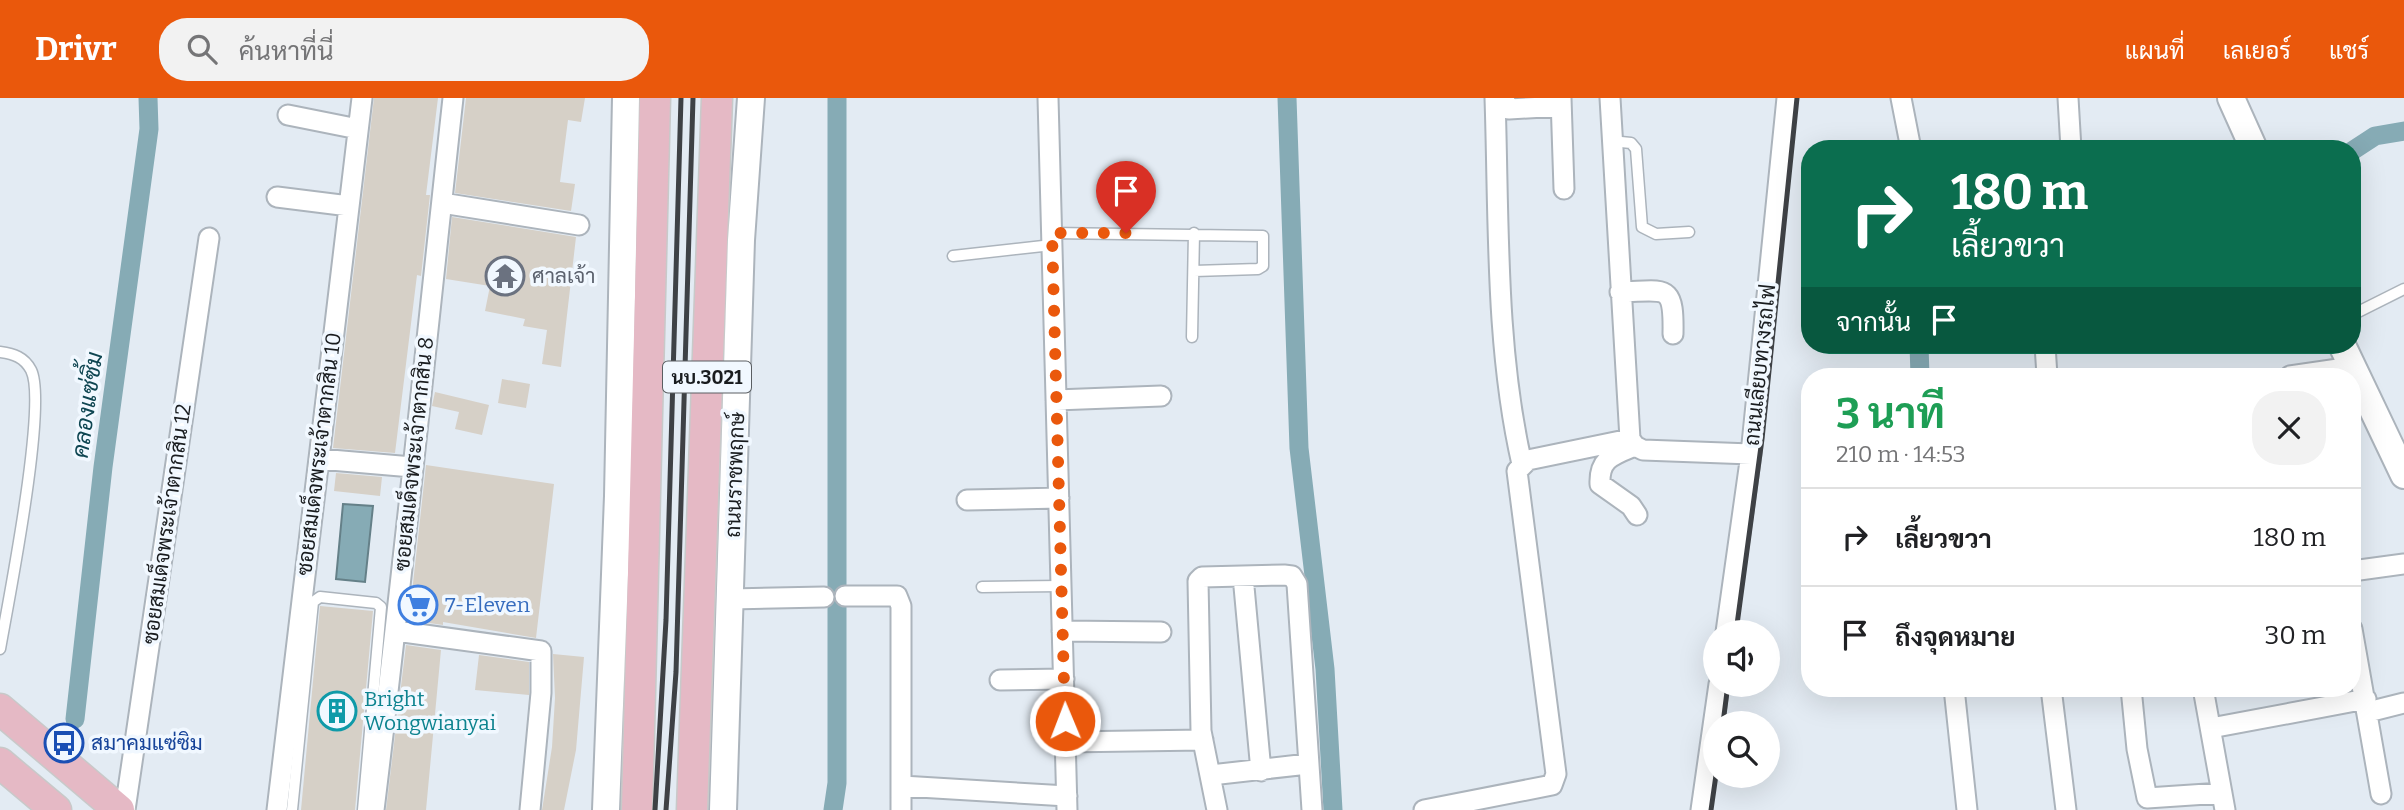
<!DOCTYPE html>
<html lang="th">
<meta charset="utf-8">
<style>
:root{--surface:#fff;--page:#f2f2f2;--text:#202124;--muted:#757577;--line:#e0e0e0;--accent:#ea580c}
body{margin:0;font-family:Bitter,Sarabun,serif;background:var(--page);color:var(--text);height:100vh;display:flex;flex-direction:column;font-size:26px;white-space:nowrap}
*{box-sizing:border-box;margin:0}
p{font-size:23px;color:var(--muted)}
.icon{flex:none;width:38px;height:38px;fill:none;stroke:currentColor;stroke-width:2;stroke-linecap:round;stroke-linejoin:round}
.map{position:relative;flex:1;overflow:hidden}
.side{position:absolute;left:1801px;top:270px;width:560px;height:329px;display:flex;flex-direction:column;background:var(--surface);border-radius:28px;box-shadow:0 7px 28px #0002}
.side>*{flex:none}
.banner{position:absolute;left:1801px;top:42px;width:560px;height:214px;border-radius:28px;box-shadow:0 7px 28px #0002;background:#0b6e4f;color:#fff;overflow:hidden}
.controls{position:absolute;left:1703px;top:522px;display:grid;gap:14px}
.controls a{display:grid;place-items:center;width:77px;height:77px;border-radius:50%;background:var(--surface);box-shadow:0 7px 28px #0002;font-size:35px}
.pin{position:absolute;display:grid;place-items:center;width:60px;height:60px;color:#fff;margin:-72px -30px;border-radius:50% 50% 50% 0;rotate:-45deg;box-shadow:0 0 7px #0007}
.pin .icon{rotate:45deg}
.me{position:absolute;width:77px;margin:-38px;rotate:359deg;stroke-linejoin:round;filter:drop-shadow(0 0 5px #0008)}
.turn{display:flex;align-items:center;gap:24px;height:147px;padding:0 35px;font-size:32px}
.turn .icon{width:91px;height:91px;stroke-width:2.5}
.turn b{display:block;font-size:49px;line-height:60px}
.then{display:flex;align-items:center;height:66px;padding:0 35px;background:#0003;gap:14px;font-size:26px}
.round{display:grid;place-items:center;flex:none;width:74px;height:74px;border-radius:28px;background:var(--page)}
.summary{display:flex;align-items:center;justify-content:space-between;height:119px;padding:0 35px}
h1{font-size:42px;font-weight:700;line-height:52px;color:#1e9e55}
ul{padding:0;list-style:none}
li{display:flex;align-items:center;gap:21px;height:98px;padding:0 35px;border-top:2px solid var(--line)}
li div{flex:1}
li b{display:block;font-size:26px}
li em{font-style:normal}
header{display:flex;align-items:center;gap:42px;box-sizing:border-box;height:98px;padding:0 35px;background:var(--accent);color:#fff}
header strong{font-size:33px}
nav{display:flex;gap:38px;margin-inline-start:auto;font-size:24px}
.search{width:490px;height:63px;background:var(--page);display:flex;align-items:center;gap:18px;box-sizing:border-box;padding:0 24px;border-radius:28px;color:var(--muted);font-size:26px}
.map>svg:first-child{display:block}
.water{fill:#86abb5;stroke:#658088;stroke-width:2}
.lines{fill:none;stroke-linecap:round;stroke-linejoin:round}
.canal{stroke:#86abb5;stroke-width:19}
.building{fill:#d6d0c7}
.service-casing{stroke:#acb4bc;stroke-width:13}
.minor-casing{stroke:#acb4bc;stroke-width:23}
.secondary-casing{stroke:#acb4bc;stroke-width:30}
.primary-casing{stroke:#c8c9c9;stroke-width:33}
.service{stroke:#fff;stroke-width:10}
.minor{stroke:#fff;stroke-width:19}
.secondary{stroke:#fff;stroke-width:26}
.primary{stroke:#e5b9c5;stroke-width:30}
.rail{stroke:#3e4145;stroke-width:5}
.route{stroke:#ea580c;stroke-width:12;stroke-dasharray:0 21.6}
.labels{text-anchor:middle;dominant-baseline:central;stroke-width:7;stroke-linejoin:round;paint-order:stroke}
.shield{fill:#f1f8ff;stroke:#5a5e62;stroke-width:2}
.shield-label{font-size:19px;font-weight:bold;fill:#191c1f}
.worship-label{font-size:21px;fill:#5b616d;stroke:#f1f8ff;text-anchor:start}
.street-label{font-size:21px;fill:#191c1f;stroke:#f1f8ff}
.shop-label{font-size:21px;fill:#366cbe;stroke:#f1f8ff;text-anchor:start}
.culture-label{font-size:21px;fill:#0d838f;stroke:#f1f8ff;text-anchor:start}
.transit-label{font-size:21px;fill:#164399;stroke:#f1f8ff;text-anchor:start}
.water-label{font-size:23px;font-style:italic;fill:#0f4652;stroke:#f1f8ff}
</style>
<header>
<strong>Drivr</strong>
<div class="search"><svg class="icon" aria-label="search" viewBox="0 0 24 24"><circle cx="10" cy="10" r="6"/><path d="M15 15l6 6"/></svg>ค้นหาที่นี่</div>
<nav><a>แผนที่</a><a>เลเยอร์</a><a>แชร์</a></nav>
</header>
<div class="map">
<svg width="2404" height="712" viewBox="0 0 2404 712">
<rect width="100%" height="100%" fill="#e3ebf3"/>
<path class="water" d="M343 406 373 408 365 484 336 481Z"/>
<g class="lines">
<path class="canal" d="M1287 0 1299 350 1325 571 1333 712
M2352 53 2375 38 2404 33
M1919 247 1920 278
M75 621 103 369 149 31 148 0
M833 712 837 685V0"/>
</g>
<path class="building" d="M374 0H438L426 97H430L421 178 417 177 395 355 333 350Z
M466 0H585L581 24 568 22 560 84 575 86 571 113 455 95Z
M452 119 576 139 561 269 542 266 547 232 523 228 525 221 485 213 490 188 446 181Z
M502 281 530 286 526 310 498 305Z
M435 294 489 307 482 337 455 331 459 314 432 308Z
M426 367 554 386 536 540 443 524V527L409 522Z
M336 375 382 379 380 398 334 393Z
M320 508 373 513 355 712H301Z
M406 547 441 552 426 712H386Z
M553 556 584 559 576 652 564 712H542L552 649 555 600Z
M479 557 529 564V597L475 592Z"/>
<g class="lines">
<defs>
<path id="service" d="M1611 43 1631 45 1636 51 1642 129 1656 136 1689 134
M1052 135 1263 138V168L1258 171 1194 173
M953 158 1052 147
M2352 217 2404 191
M1192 239 1194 135
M0 254C14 256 24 259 31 272 48 305 8 505 0 551
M982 489 1061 488
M292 712 313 504 320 499 376 505 381 509 363 712"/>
<path id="minor" d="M1048 0 1067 712
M1495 0C1499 120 1495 249 1522 366
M1503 0 1509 11 1561 8
M1561 0 1564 91
M1610 0 1630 341 1635 348
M1901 0 1911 51
M2068 0 2071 51
M288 17 358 31
M277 99 349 108
M442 105 579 127
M1620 194C1666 193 1674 184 1673 236
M2045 247 2047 278
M2290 278 2352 269
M1056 302 1161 298
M1635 348 1643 352 1751 356
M1630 350C1610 358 1599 363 1600 386L1631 408 1637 417
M319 361 412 369
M967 402 1059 400
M2352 473 2404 466
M1243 478 1261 673
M845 498H897L901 508V712
M731 501 824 499
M2352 531 2381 696
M396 533 541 553V595L530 712
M1062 533 1161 534
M1726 534 1751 356 1787 0
M1000 582 1064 581
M1954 590 1967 712
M2051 590 2066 712
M2131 590 2137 651 2147 700 2222 695
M2203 590 2225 712
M2368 614 2404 605
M2211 630 2366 601
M1065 644 1203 642
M1211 677 1308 666
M902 688 1067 698
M125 712 209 140
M277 712 362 0
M374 712C403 475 427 237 453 0
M1217 712 1201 633 1198 483 1202 479 1284 477 1292 478 1297 486 1312 712
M1424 712 1552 687 1556 676 1517 373 1528 362 1630 341
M1701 712 1719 586"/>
<path id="secondary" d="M2231 0 2254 51
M2342 247 2404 377
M606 712 618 398 626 0
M723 712 741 142 751 0"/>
<path id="primary" d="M0 611 119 712
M0 665 56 712
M637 712 655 0
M692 712 717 0"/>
</defs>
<use href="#service" class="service-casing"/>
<use href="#minor" class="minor-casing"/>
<use href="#secondary" class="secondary-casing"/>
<use href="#primary" class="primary-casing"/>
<use href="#service" class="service"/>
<use href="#minor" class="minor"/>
<use href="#secondary" class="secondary"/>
<use href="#primary" class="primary"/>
<path class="rail" d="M1736 534 1762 341 1797 0
M1723 625 1728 586
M655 712 666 522 681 0
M666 712 676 574 693 0
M1711 712 1716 677"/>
</g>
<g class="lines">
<path class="route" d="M1065 623 1052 135H1126"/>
</g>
<defs>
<symbol id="temple-ring" viewBox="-11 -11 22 22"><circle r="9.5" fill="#f1f8ff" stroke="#6b7280" stroke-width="1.5"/><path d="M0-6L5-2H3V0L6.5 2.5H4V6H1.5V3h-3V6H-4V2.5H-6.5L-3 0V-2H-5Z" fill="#6b7280"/></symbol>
<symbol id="supermarket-ring" viewBox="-11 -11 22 22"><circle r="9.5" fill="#f1f8ff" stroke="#3f7fe0" stroke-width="1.5"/><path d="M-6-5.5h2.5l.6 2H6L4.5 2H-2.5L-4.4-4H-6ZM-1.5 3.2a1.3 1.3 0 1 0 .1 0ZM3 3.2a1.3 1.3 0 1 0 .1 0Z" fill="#3f7fe0"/></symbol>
<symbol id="building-ring" viewBox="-11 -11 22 22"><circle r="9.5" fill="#f1f8ff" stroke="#0f9aa8" stroke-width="1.5"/><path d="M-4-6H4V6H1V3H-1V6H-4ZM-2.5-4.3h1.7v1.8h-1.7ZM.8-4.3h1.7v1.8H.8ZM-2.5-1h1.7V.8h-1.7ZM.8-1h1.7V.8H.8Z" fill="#0f9aa8"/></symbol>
<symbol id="bus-ring" viewBox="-11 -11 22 22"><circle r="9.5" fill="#f1f8ff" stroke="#1a4fb4" stroke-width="1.5"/><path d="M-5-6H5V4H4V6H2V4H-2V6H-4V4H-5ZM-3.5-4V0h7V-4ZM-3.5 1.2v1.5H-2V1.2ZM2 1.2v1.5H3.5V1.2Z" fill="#1a4fb4"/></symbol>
</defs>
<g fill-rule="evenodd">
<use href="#temple-ring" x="483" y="156" width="44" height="44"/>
<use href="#supermarket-ring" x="396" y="485" width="44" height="44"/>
<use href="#building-ring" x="315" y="591" width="44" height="44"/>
<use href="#bus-ring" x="42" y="623" width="44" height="44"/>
</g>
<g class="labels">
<rect class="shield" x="663" y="263.5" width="88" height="31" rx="5"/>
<g class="shield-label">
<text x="707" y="279">นบ.3021</text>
</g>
<g class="worship-label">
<text x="532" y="178">ศาลเจ้า</text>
</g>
<g class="street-label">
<text transform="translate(1760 267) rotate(-84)">ถนนเลียบทางรถไฟ</text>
<text transform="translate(319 356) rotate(-83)">ซอยสมเด็จพระเจ้าตากสิน 10</text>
<text transform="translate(414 356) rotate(-84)">ซอยสมเด็จพระเจ้าตากสิน 8</text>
<text transform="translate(735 377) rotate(-88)">ถนนราชพฤกษ์</text>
<text transform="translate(167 426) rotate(-82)">ซอยสมเด็จพระเจ้าตากสิน 12</text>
</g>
<g class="shop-label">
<text x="445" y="507">7-Eleven</text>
</g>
<g class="culture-label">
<text x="364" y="601">Bright<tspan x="364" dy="24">Wongwianyai</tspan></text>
</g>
<g class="transit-label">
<text x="91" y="645">สมาคมแซ่ซิม</text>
</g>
<g class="water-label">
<text transform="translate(87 307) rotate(-82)">คลองแซ่ซิ้ม</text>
</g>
</g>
</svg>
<div class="controls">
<a><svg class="icon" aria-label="sound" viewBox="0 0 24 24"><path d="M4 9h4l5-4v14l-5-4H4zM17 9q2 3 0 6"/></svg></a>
<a><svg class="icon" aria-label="search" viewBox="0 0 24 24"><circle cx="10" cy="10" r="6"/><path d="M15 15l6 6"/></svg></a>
</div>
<div class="pin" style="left:1126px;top:135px;background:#d93025"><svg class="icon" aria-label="arrive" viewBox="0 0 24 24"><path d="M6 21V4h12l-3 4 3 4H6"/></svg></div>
<svg class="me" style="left:1065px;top:623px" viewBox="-20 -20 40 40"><circle r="17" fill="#ea580c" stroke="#fff" stroke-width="3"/><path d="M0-11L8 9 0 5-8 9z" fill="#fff"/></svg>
<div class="banner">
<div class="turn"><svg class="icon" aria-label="right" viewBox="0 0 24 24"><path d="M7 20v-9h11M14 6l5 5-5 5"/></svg><div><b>180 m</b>เลี้ยวขวา</div></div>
<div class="then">จากนั้น<svg class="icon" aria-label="arrive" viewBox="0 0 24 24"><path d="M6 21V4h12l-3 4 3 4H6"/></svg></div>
</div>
<section class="side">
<div class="summary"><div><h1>3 นาที</h1><p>210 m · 14:53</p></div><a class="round"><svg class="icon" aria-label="close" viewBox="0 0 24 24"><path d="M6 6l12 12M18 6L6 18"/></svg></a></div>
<ul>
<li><svg class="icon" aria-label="right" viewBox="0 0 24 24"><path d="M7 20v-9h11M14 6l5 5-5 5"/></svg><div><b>เลี้ยวขวา</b></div><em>180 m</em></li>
<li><svg class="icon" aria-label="arrive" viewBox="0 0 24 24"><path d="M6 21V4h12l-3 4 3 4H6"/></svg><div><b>ถึงจุดหมาย</b></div><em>30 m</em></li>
</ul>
</section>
</div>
